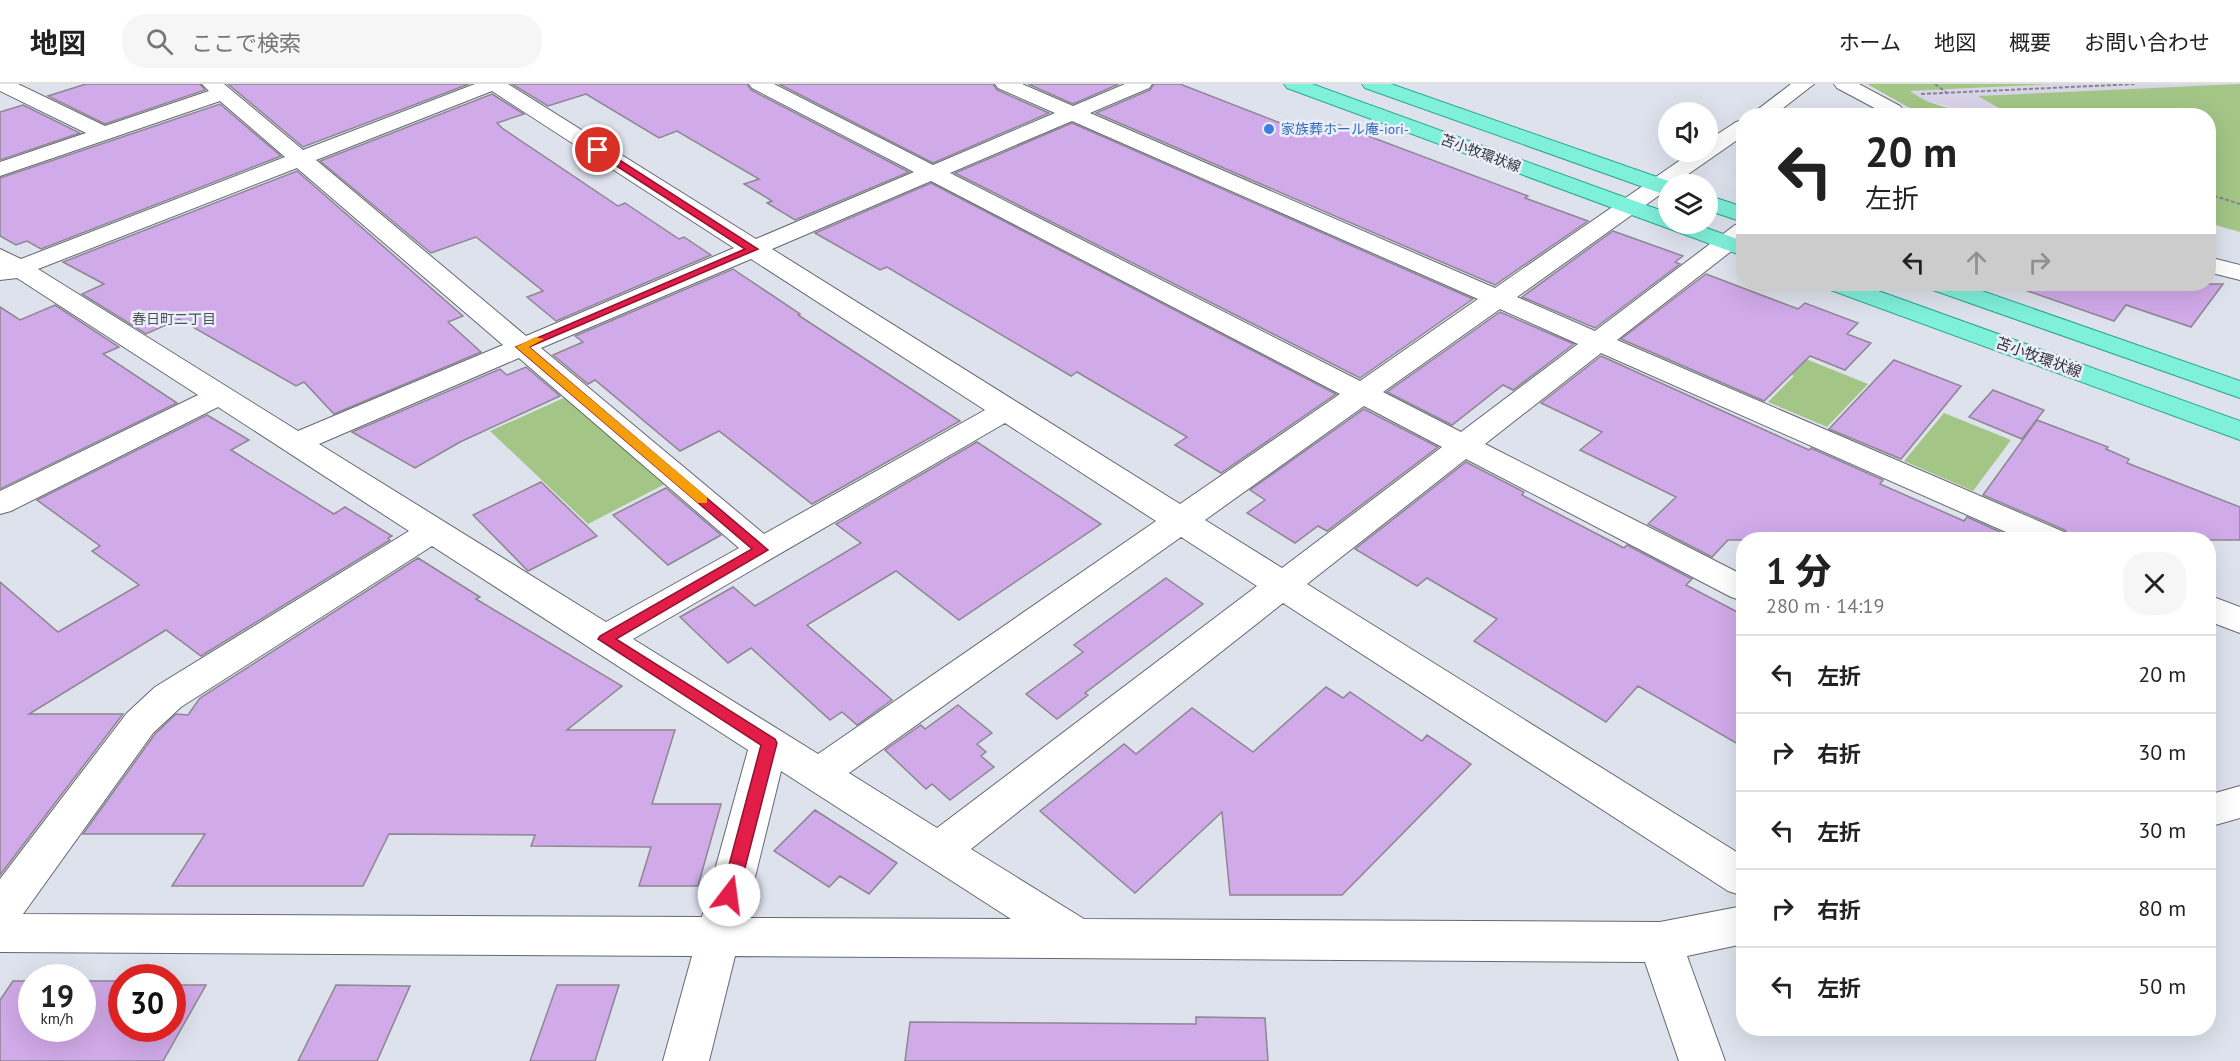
<!DOCTYPE html>
<html lang="ja">
<meta charset="utf-8">
<style>
:root{--surface:#fff;--page:#f6f6f6;--text:#222;--muted:#767676;--line:#e0e0e0}
body{margin:0;font-family:"PT Sans","Noto Sans JP",sans-serif;background:var(--page);color:var(--text);height:100vh;display:flex;flex-direction:column;font-size:22px;white-space:nowrap}
*{box-sizing:border-box;margin:0}
p{font-size:20px;color:var(--muted)}
.icon{flex:none;width:33px;height:33px;fill:none;stroke:currentColor;stroke-width:2;stroke-linecap:round;stroke-linejoin:round}
.map{position:relative;flex:1;overflow:hidden}
.side{position:absolute;left:1736px;top:448px;width:480px;height:504px;display:flex;flex-direction:column;background:var(--surface);border-radius:24px;box-shadow:0 6px 24px #0002}
.side>*{flex:none}
.hud{position:absolute;left:1736px;top:24px;width:480px;height:183px;border-radius:24px;box-shadow:0 6px 24px #0002;background:#fff;color:var(--text);overflow:hidden}
.controls{position:absolute;left:1658px;top:18px;display:grid;gap:12px}
.controls a{display:grid;place-items:center;width:60px;height:60px;border-radius:50%;background:var(--surface);box-shadow:0 6px 24px #0002;font-size:30px}
.speed{position:absolute;left:18px;top:880px;display:flex;gap:12px;font-size:30px;font-weight:700;text-align:center}
.speed>*{display:grid;place-content:center;width:78px;height:78px;border-radius:50%;background:var(--surface);box-shadow:0 6px 24px #0002;line-height:1}
.speed small{font-size:15px;font-weight:400}
.speed .limit{border:9px solid #d22;background:#fff;color:#111}
.pin{position:absolute;display:grid;place-items:center;width:51px;height:51px;color:#fff;margin:-26px;border:3px solid #fff;border-radius:50%;box-shadow:0 2px 6px #0007}
.me{position:absolute;width:66px;margin:-33px;rotate:15deg;stroke-linejoin:round;filter:drop-shadow(0 0 4px #0008)}
.turn{display:flex;align-items:center;gap:21px;height:126px;padding:0 30px;font-size:27px}
.turn .icon{width:78px;height:78px;stroke-width:2.5}
.turn b{display:block;font-size:42px;line-height:51px}
.lanes{display:flex;align-items:center;height:57px;padding:0 30px;background:#0003;justify-content:center;gap:30px;direction:ltr}
.lanes .off{opacity:.35}
.round{display:grid;place-items:center;flex:none;width:63px;height:63px;border-radius:24px;background:var(--page)}
.overview{display:flex;align-items:center;justify-content:space-between;height:102px;padding:0 30px}
h1{font-size:36px;font-weight:800;line-height:45px}
ul{padding:0;list-style:none}
li{display:flex;align-items:center;gap:18px;height:78px;padding:0 30px;border-top:2px solid var(--line)}
li div{flex:1}
li b{display:block;font-size:22px}
li em{font-style:normal}
header{display:flex;align-items:center;gap:36px;box-sizing:border-box;height:84px;padding:0 30px;background:var(--surface);border-bottom:2px solid var(--line)}
header strong{font-size:28px}
nav{display:flex;gap:33px;margin-inline-start:auto;font-size:21px}
.search{width:420px;height:54px;background:var(--page);display:flex;align-items:center;gap:15px;box-sizing:border-box;padding:0 21px;border-radius:24px;color:var(--muted);font-size:22px}
.map>svg:first-child{display:block}
.medical{fill:#dad4ea}
.green{fill:#a3c687}
.building{fill:#d1aae9;stroke:#8d8791;stroke-width:1.5}
.lines{fill:none;stroke-linecap:round;stroke-linejoin:round}
.minor-casing{stroke:#646871;stroke-width:2}
.major-casing{stroke:#2ba690;stroke-width:2}
.path{stroke:#84868e;stroke-width:2;stroke-dasharray:4 2;stroke-linecap:butt}
.minor{fill:#fff;fill-rule:evenodd}
.major{fill:#7ff0da;fill-rule:evenodd}
.route{fill:#e11d48;stroke:#92132f;stroke-width:1.5}
.slow{fill:#f59e0b}
.shop-dot{fill:#3f7fe0;stroke:#ebeffa;stroke-width:2}
.labels{text-anchor:middle;dominant-baseline:central;stroke-width:5;stroke-linejoin:round;paint-order:stroke}
.far-shop-label{font-size:14px;fill:#366cbe;stroke:#ebeffa;text-anchor:start}
.far-street-label{font-size:14px;fill:#2f3035;stroke:#ebeffa}
.far-neighbourhood-label{font-size:14px;fill:#4e515a;stroke:#ebeffa}
.street-label{font-size:15px;fill:#2f3035;stroke:#ebeffa}
</style>
<header>
<strong>地図</strong>
<div class="search"><svg class="icon" aria-label="search" viewBox="0 0 24 24"><circle cx="10" cy="10" r="6"/><path d="M15 15l6 6"/></svg>ここで検索</div>
<nav><a>ホーム</a><a>地図</a><a>概要</a><a>お問い合わせ</a></nav>
</header>
<div class="map">
<svg width="2240" height="977" viewBox="0 0 2240 977">
<rect width="100%" height="100%" fill="#dee2ed"/>
<path class="medical" d="M2052 0H2240L2208 32 1979 31 1921 15 1909 7Z"/>
<path class="green" d="M1867 0H2052L1910 7C1935 26 1973 30 2004 27L1978 12 2240 0V148L2208 139V32L1922 31Z
M1741 249 1868 300 1827 343 1768 318 1794 292 1725 263Z
M568 312 669 398 588 440 490 347Z
M1944 329 2011 356 1973 407 1904 377Z"/>
<path class="building" d="M86 0H200L205 6 105 40 48 12Z
M228 0H469L303 63Z
M512 0H747L751 6 909 88 795 136 767 119 772 117 744 100 759 95 677 47 659 54 586 10 548 22Z
M779 0H993L997 6 1049 29 933 79Z
M1028 0H1119L1073 20Z
M1154 0H1180L1311 51 1334 39 1528 112 1525 114 1588 137 1495 201 1096 29 1150 6Z
M492 10 524 30 497 39 502 44 618 122 625 119 679 155 684 153 711 171 556 237 527 213 543 207 476 153 431 169 320 77Z
M220 20 281 72 41 165 27 157 16 161 0 152V94Z
M23 21 80 49 0 76V28Z
M1072 39 1473 215 1360 294 955 89Z
M297 87 463 232 448 238 481 268 334 330 304 298 296 302 179 235 146 250 82 210 104 200 63 178Z
M931 99 1336 310 1221 389 1175 361 1187 353 1077 288 1071 292 887 183 880 186 815 149Z
M1613 147 1683 172 1675 178 1680 180 1595 244 1522 213Z
M733 185 800 230 798 231 960 337 812 420 719 347 680 367 595 296 588 300 553 271 583 258 575 252Z
M1706 190 1798 225 1805 219 1858 239 1847 250 1871 259 1845 286 1810 272 1764 317 1621 255Z
M2022 200H2223L2191 243 2126 221 2114 237 2022 205Z
M55 221 119 263 103 270 177 319 0 405V223L20 236Z
M1500 228 1574 260 1513 306 1503 301 1452 341 1387 308Z
M1601 272 1809 366 1811 364 1883 396 1880 400 1964 437 1967 433 2018 456H1728L1712 473 1648 440 1676 413 1580 366 1602 348 1541 319Z
M1894 276 1961 302 1901 375 1829 345Z
M526 283 560 312 460 358 415 384 352 348 500 285 507 291Z
M1993 306 2044 326 2022 355 1969 333Z
M1364 325 1438 363 1327 447 1318 442 1295 459 1247 429 1265 416 1250 406Z
M207 331 249 356 231 366 334 430 345 423 392 452 388 454 390 456 201 572 166 546 29 630H123L0 791V498L58 548 139 501 92 467 100 462 37 416Z
M2037 336 2108 363 2106 365 2129 375 2127 379 2240 423V456H2071L2065 446 1983 411Z
M977 358 1101 440 959 536 896 487 807 541 892 616 857 641 842 628 830 636 751 564 728 579 680 533 733 503 755 522 861 459 836 440Z
M1466 378 1524 408 1522 411 1624 464 1627 461 1692 495 1686 501 1743 531V663L1638 602 1606 638 1474 557 1497 535 1427 494 1417 502 1355 465Z
M541 398 597 452 528 487 473 431Z
M666 404 721 451 668 481 613 431Z
M418 474 480 513 476 515 622 602 567 646H675L652 720H721L698 802H639L651 763 531 762 535 751 389 750 363 802H172L205 750H83L155 650 176 630 188 631 200 614Z
M1166 494 1203 520 1085 609 1088 611 1057 635 1026 610 1083 568 1074 561Z
M1326 603 1343 614 1350 608 1422 657 1427 651 1471 680 1342 811H1230L1222 728 1135 809 1040 727 1124 660 1136 670 1192 624 1253 668Z
M958 621 992 649 977 660 986 668 981 672 994 683 950 716 932 700 926 705 885 666 921 641 925 645Z
M815 726 897 779 869 810 840 792 829 803 774 767Z
M13 897H32V945H82V897H122V945H172V901H206L163 977H0V916Z
M336 901 410 902 377 977H298Z
M557 901H619L595 977H530Z
M1196 933 1265 934 1268 977H905L910 938 1196 940Z"/>
<g class="lines">
<defs>
<path id="minor" d="M0 0H18L105 42 209 7 202 0H224L303 66 475 0H508L756 155 914 88 752 4 749 0H774L933 81 1055 29 998 4 995 0H1022L1073 22 1125 0H1152L1149 4 1090 29 1495 204 1692 68H1707V57L1736 38 1743 36V52L1674 100H1668V105L1517 213 1595 247 1735 141 1743 139V158L1617 256 2064 448 2069 456H2024L1601 269 1485 360 1743 491V517L1731 513 1466 375 1307 500 1743 772V812L1728 807 1283 519 971 765 1084 835 1660 838 1743 822V860L1687 872 1725 977H1679L1645 878 735 872 709 977H663L692 872 0 868V795L127 629 155 603 409 447 218 323 11 427 0 430V407L198 311 17 194 0 196V165L21 175 285 73 220 17 0 92V78L86 49 0 7ZM492 7 734 164 526 252 316 76ZM1072 37 1478 215 1360 297 950 89ZM297 84 503 261 298 347 38 185ZM931 97 1340 310 1180 420 772 165ZM751 175 985 326 764 450 541 264ZM1500 225 1578 260 1461 348 1383 308ZM519 274 739 464 606 538 319 360ZM1364 322 1442 363 1282 484 1205 436ZM1005 339 1156 437 818 670 633 555ZM1181 453 1257 502 937 744 849 689ZM432 462 748 666 702 833 23 830 153 649 181 623ZM781 687 1011 835 745 834Z
M1791 0H1814L1773 32H1749Z
M1834 0H1859L1900 22 1903 26 1901 32H1881L1882 28 1837 4Z
M2208 173 2240 181V196L2208 188Z
M2208 511 2240 523V549L2208 537Z
M2240 702V734L2208 743V711Z"/>
<path id="major" d="M1284 0H1312L1668 129V140H1695L1743 157V172L1287 4Z
M1362 0H1391L1677 100H1668V111L1660 109 1365 4Z
M1707 111 1743 123V138L1707 126Z
M1824 200H1859L2240 337V356L1828 205Z
M1926 200H1962L2240 297V314L1930 205Z"/>
</defs>
<use href="#minor" class="minor-casing"/>
<use href="#major" class="major-casing"/>
<path class="path" d="M1935 0 1947 9
M1921 10 2136 0
M1924 25 1940 32
M2208 110 2240 120"/>
<use href="#minor" class="minor"/>
<use href="#major" class="major"/>
</g>
<path class="route" d="M595 64H601L758 165 529 263 768 466 616 555 775 655 777 659 738 811 736 816 729 819 723 816 721 811 761 661 598 555 600 552 752 465 516 263 745 165 595 68Z"/>
<path class="slow" d="M535 253 544 255 529 263 707 413V419H698L516 263Z"/>
<circle class="shop-dot" cx="1269" cy="45" r="6"/>
<g class="labels">
<g class="far-shop-label">
<text x="1281" y="45">家族葬ホール庵-iori-</text>
</g>
<g class="far-street-label">
<text transform="translate(1481 69) rotate(20)">苫小牧環状線</text>
</g>
<g class="far-neighbourhood-label">
<text x="174" y="235">春日町二丁目</text>
</g>
<g class="street-label">
<text transform="translate(2039 273) rotate(20)">苫小牧環状線</text>
</g>
</g>
</svg>
<div class="controls">
<a><svg class="icon" aria-label="sound" viewBox="0 0 24 24"><path d="M4 9h4l5-4v14l-5-4H4zM17 9q2 3 0 6"/></svg></a>
<a><svg class="icon" aria-label="layers" viewBox="0 0 24 24"><path d="M12 4l9 5-9 5-9-5zM3 14l9 5 9-5"/></svg></a>
</div>
<div class="speed"><div>19<small>km/h</small></div><div class="limit">30</div></div>
<div class="pin" style="left:598px;top:66px;background:#d93025"><svg class="icon" aria-label="arrive" viewBox="0 0 24 24"><path d="M6 21V4h12l-3 4 3 4H6"/></svg></div>
<svg class="me" style="left:729px;top:811px" viewBox="-20 -20 40 40"><circle r="19" fill="#fff"/><path d="M0-13L10 11 0 6-10 11z" fill="#e11d48"/></svg>
<div class="hud">
<div class="turn"><svg class="icon" aria-label="left" viewBox="0 0 24 24"><path d="M17 20v-9H6M10 6l-5 5 5 5"/></svg><div><b>20 m</b>左折</div></div>
<div class="lanes"><svg class="icon" aria-label="left" viewBox="0 0 24 24"><path d="M17 20v-9H6M10 6l-5 5 5 5"/></svg><svg class="icon off" aria-label="ahead" viewBox="0 0 24 24"><path d="M12 20V5M6 11l6-6 6 6"/></svg><svg class="icon off" aria-label="right" viewBox="0 0 24 24"><path d="M7 20v-9h11M14 6l5 5-5 5"/></svg></div>
</div>
<section class="side">
<div class="overview"><div><h1>1 分</h1><p>280 m · 14:19</p></div><a class="round"><svg class="icon" aria-label="close" viewBox="0 0 24 24"><path d="M6 6l12 12M18 6L6 18"/></svg></a></div>
<ul>
<li><svg class="icon" aria-label="left" viewBox="0 0 24 24"><path d="M17 20v-9H6M10 6l-5 5 5 5"/></svg><div><b>左折</b></div><em>20 m</em></li>
<li><svg class="icon" aria-label="right" viewBox="0 0 24 24"><path d="M7 20v-9h11M14 6l5 5-5 5"/></svg><div><b>右折</b></div><em>30 m</em></li>
<li><svg class="icon" aria-label="left" viewBox="0 0 24 24"><path d="M17 20v-9H6M10 6l-5 5 5 5"/></svg><div><b>左折</b></div><em>30 m</em></li>
<li><svg class="icon" aria-label="right" viewBox="0 0 24 24"><path d="M7 20v-9h11M14 6l5 5-5 5"/></svg><div><b>右折</b></div><em>80 m</em></li>
<li><svg class="icon" aria-label="left" viewBox="0 0 24 24"><path d="M17 20v-9H6M10 6l-5 5 5 5"/></svg><div><b>左折</b></div><em>50 m</em></li>
</ul>
</section>
</div>
